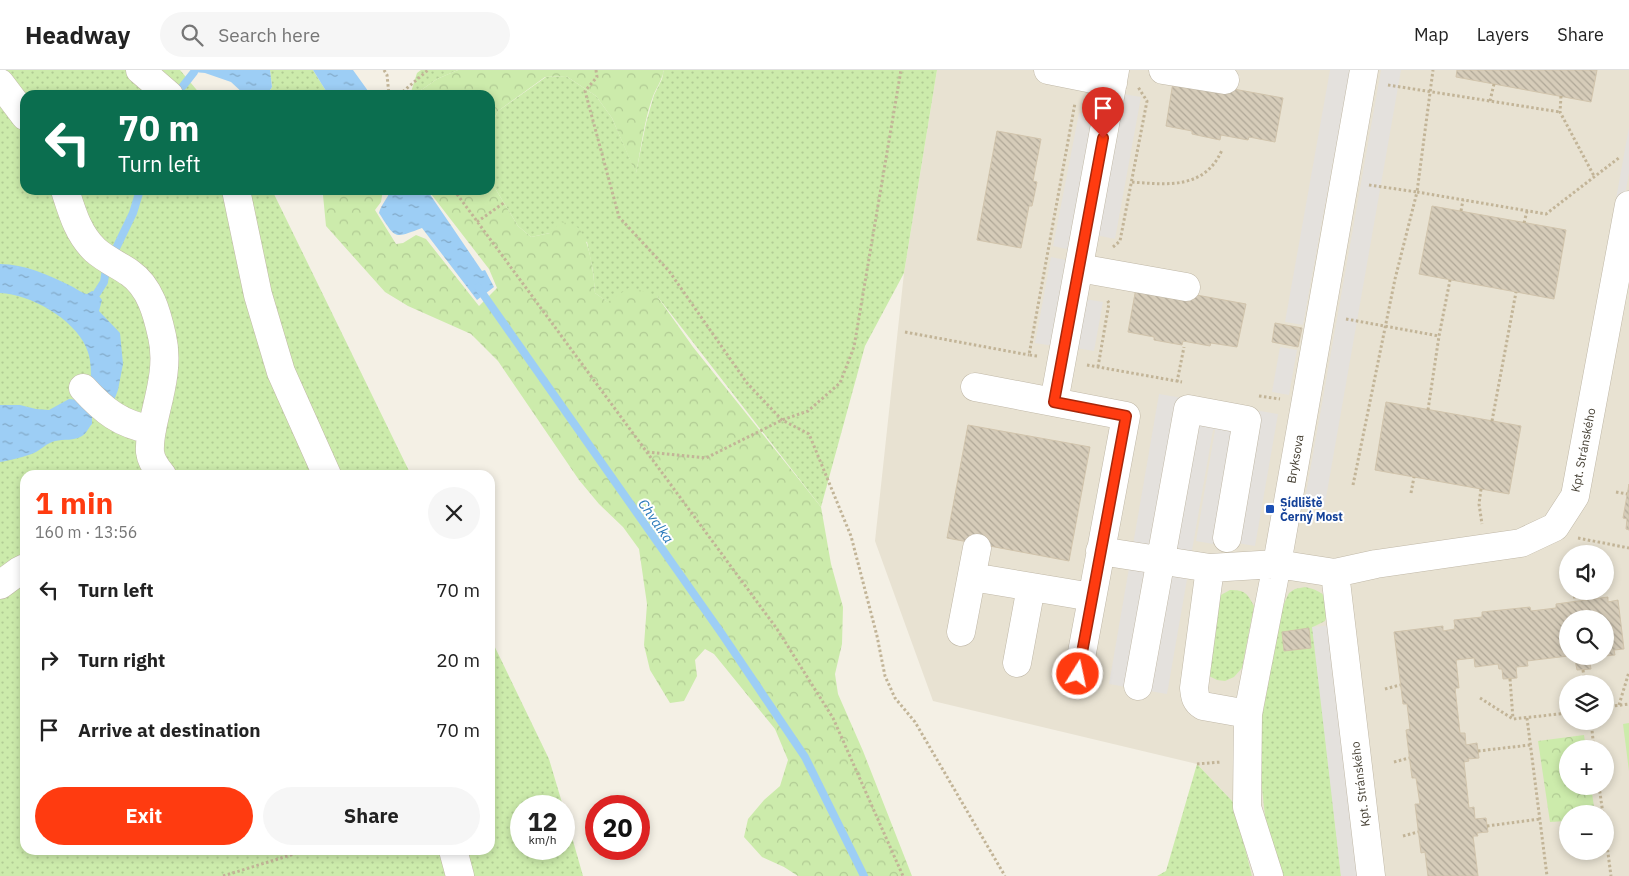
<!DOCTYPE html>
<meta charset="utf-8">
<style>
:root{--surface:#fff;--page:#f6f6f6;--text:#222;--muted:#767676;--line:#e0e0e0;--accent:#ff3b10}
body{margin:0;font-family:"IBM Plex Sans",sans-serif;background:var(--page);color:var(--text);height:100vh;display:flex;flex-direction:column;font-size:19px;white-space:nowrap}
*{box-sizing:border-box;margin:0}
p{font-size:16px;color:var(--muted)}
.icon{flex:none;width:28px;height:28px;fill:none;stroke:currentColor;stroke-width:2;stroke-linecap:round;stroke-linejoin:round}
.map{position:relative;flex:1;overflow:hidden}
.details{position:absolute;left:20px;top:400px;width:475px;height:385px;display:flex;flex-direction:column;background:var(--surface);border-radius:15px;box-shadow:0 2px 8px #0003}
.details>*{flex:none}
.top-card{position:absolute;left:20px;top:20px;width:475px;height:105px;border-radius:15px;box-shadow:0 2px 8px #0003;background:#0b6e4f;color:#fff;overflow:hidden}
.buttons{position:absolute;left:1559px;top:475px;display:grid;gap:10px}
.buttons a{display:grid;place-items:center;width:55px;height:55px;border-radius:50%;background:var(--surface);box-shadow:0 2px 8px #0003;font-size:25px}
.speed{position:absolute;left:510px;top:725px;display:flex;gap:10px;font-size:25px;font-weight:700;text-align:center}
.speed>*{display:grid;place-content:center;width:65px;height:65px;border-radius:50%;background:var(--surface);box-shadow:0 2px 8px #0003;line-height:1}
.speed small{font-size:12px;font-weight:400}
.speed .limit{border:8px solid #d22;background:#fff;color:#111}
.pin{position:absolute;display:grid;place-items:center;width:42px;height:42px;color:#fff;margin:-51px -21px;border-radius:50% 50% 50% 0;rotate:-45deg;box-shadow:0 0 5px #0007}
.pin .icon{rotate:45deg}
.me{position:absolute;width:55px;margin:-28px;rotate:10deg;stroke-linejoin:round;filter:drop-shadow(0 0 4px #0008)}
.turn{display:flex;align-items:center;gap:18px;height:105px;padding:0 15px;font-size:22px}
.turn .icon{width:65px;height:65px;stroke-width:2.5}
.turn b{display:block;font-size:35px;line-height:42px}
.round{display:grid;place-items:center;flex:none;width:52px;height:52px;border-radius:26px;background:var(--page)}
.headline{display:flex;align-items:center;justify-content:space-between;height:85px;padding:0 15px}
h1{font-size:30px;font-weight:800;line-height:38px;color:var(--accent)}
.action{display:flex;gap:10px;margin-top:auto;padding:10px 15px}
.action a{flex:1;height:58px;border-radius:30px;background:var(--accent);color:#fff;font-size:20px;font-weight:800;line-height:58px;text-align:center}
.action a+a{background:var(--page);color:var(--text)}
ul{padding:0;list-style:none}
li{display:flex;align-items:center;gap:15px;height:70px;padding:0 15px}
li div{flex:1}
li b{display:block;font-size:19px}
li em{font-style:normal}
header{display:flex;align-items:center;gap:30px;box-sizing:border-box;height:70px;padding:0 25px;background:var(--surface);border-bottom:1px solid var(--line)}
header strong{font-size:24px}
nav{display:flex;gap:28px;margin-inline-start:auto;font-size:18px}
.search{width:350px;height:45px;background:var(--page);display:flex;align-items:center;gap:12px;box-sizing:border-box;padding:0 18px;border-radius:28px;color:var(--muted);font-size:19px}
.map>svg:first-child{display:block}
.residential{fill:#e8e2d2;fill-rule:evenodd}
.grass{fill:url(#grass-dots)}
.forest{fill:url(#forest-crowns)}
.pitch{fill:#ccebab}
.parking{fill:#e4e1dd}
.water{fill:url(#water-ripples)}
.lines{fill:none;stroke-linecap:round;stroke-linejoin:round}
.stream{stroke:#9dcef5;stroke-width:8}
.building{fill:url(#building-back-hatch);stroke:#d1c4ac}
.minor-casing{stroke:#c0b8a7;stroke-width:29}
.path{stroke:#c2b497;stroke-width:3;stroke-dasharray:2.5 2.5;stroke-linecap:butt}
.minor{stroke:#fff;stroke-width:28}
.route-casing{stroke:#a6260a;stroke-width:12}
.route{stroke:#ff3b10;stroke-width:9}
.transit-dot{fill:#1a4fb4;stroke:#fff;stroke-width:2}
.labels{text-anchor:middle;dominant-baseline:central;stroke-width:4;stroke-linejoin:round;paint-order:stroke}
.street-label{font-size:12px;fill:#464034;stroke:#fff}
.transit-label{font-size:12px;font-weight:bold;fill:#164399;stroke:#fff;text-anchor:start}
.water-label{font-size:14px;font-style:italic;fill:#2677b9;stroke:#fff}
</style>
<header>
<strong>Headway</strong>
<div class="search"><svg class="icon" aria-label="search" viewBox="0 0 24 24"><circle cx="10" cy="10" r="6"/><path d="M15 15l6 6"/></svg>Search here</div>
<nav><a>Map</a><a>Layers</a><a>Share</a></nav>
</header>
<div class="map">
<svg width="1629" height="806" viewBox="0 0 1629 806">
<defs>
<pattern id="grass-dots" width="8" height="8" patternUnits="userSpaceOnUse" patternTransform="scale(1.25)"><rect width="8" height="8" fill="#ccebab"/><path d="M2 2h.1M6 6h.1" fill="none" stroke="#b1cb94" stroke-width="1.8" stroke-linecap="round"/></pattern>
<pattern id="forest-crowns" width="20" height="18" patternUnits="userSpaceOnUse" patternTransform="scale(1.25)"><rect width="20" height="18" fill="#ccebab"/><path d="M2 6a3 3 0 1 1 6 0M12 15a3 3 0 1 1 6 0" fill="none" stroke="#b1cb94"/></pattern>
<pattern id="water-ripples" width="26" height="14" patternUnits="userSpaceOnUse" patternTransform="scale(1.25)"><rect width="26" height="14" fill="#9dcef5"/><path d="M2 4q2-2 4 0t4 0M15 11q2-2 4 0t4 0" fill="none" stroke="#82a9c7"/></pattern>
<pattern id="building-back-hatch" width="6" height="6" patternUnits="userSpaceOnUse" patternTransform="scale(1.25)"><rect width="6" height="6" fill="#d6ccb9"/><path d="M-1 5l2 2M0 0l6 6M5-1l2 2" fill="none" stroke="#afa797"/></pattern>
</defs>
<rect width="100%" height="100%" fill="#f4f0e5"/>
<path class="residential" d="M937 0H1629V806H1252L1234 733 1197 694 933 631 875 471 904 203ZM1568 484H1605V521H1568ZM1568 549H1605V586H1568ZM1568 614H1605V651H1568ZM1568 679H1605V716H1568ZM1568 744H1605V781H1568Z"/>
<path class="grass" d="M0 0H180L201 25H25V120H272L411 405H25V780H490V567L549 689 563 736H521V779H564V739L583 806H0Z
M270 0H313L326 21 327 25H270L269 22 272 17Z
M421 0H458L437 9 414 25H410L417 3Z
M664 0H937L904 203 865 276 821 437 657 226 609 233 595 223 593 201 587 172 550 163 531 167 518 156 490 110V57L498 41 546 7 566 6 596 26 612 48 636 103 646 53 654 25 662 9Z
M1305 517C1325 521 1333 530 1325 551L1313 557 1341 806H1283L1274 791 1265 746 1260 700V658L1278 550 1286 529 1289 523 1295 519Z
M1230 520C1245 520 1247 523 1254 536L1242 598 1234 607 1225 611 1217 610 1209 606 1215 538 1221 525Z
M1197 694 1234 733 1252 806H1157L1166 801Z"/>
<path class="forest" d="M458 0H664C662 10 657 17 653 26 644 51 641 78 636 104L612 48 596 26 566 6 545 7 498 41 490 57V25H414L437 9Z
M490 110 518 156 531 167 550 163 561 152C566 153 573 154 577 157 590 167 594 207 595 223L608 232 630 217 657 226 693 277 821 437 831 494 843 537 842 574 835 604 838 624 863 681 912 806H798L784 797 762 787 744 767 748 749 764 730 780 716 788 690 775 659 714 584 705 579 695 590 697 606 684 631 670 633 650 600 644 575 647 534 639 479 623 457 599 434 579 410 498 291 471 264 408 236 385 222 326 156 323 125 326 120H383L381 132 375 140 396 174 403 173 416 165 426 169 479 236 497 218 489 199 428 120H490Z
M1584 665 1586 679H1568V716H1591L1595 744H1568L1567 751 1550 752 1538 671Z"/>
<path class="pitch" d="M1629 653V701L1623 654Z"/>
<path class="parking" d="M1330 0H1350L1303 255 1285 252Z
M1381 0H1401L1324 439 1304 435Z
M1123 24 1141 27 1115 169 1096 165Z
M1079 43 1097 46 1071 180 1053 176Z
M1629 57V103L1606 230 1598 228Z
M1051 187 1070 191 1054 276 1035 273Z
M1085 229 1103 232 1094 281 1076 278Z
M1280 277 1297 280 1289 325 1272 322Z
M1159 324 1278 344 1255 476 1237 473 1236 478 1196 471 1215 360H1213L1167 624 1109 614Z
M1331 555 1360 806H1341L1312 557Z"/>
<path class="water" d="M194 0H270L272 17 269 22 270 25H245L231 12 205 3 194 2Z
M313 0H353L371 25H327L326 21Z
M390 120H427L482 201 485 200 494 217 477 230 422 158C393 169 396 169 379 143 381 134 388 129 390 120Z
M0 194C25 194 48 205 69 215 76 218 81 223 87 224L92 221 97 223 102 230 99 241 120 263 123 294 118 320 113 333 91 311C91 299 91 288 86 277 74 249 30 224 0 223Z
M69 329 78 330 92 345V354C88 358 87 363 82 366 75 371 63 369 55 371 47 373 42 379 34 383 27 386 8 391 0 392V335H20L36 339 49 340Z"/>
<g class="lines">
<path class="stream" d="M183 16 194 2
M478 217 722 564 805 687 864 806
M97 223 104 212 106 199 133 143 140 120"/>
</g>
<path class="building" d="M1457 0H1597L1591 32 1456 7Z
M1173 12 1228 18 1283 28 1275 72 1249 67 1248 70 1221 65 1220 70 1192 64V61L1166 56Z
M997 61 1041 69 1033 111 1037 112 1032 136H1029L1021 178 977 170Z
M1432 136 1566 160 1554 229 1419 204Z
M1136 218 1191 224 1246 234 1237 277 1211 273 1210 276 1183 271 1182 275 1154 270V267L1128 262Z
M1275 253 1302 258 1298 277 1272 272Z
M1386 332 1521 356 1509 424 1375 400Z
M968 355 1090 377 1069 491 947 468Z
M1629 414V460L1626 459 1627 449 1623 448Z
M1608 527V532L1618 530 1624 579 1614 580 1615 585 1605 586V549H1568V586L1527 591 1528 596 1516 597 1517 608 1503 609 1502 599H1499L1498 594 1475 597 1474 588 1456 590 1459 618H1455L1460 663H1465L1466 675 1477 673 1479 688 1468 689 1469 691 1464 692 1469 738 1474 737 1475 749 1486 748 1488 762 1477 763 1478 766H1473L1478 806H1428L1425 782 1421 783 1415 734H1420L1416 708H1412L1406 660 1410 659 1407 634H1403L1394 562 1443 556V561L1455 559 1454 550 1482 547V542L1530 537 1531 541 1556 538V534Z
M1309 558 1311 578 1284 581 1282 562Z
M1572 586H1604L1589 588 1591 599 1577 600 1575 590H1573Z"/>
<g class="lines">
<defs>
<path id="minor" d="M140 0 169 25
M1048 0 1113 13
M1163 0 1225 10
M0 13 25 46
M65 120C72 142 78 164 95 180 106 190 119 195 130 203 150 217 157 243 162 266 168 291 162 316 156 341 153 354 149 368 150 382 151 391 156 398 162 405
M236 120 258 225 281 302 327 405
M1079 198 1186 217
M975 317 1126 346 1078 604
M83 318C104 341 120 354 152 360
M1054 332 1115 0
M1100 481 1210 498 1277 494 1335 503 1376 494 1521 473 1555 457 1575 426 1629 135
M1210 498 1194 618C1195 626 1195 631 1203 636L1248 644
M1335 503 1371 806
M972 507 1092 527
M0 515 19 501 25 498
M961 562 977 478
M1017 593 1031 517
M1138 616 1188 339 1247 350 1227 468
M453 780 460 806
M1269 806 1247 737 1248 644 1277 494 1364 0"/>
</defs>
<use href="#minor" class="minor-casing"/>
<path class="path" d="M384 0 387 5 389 25
M596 0 597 7 585 21 619 147 669 201 747 313 782 350 809 364 851 466 877 566 885 606 895 628 915 652 1005 806
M1388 15 1560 42
M399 25 428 0
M1561 26 1560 42 1594 106
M1490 31 1494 14
M1132 112C1168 115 1205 119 1222 80
M1369 115 1417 122 1433 0
M454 120 777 559 833 648 903 806
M1461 141 1463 130
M477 152 505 132
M1524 153 1527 141
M1113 177 1120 171 1147 31 1138 17
M1346 249 1439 266
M905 262 1029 285
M1037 286 1029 285 1075 33
M1087 295 1182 312
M1098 297 1109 233 1107 230
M1177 312 1184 277
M1259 326 1280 329
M1428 340 1439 266 1450 210
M1492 351 1516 222
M647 382 706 388 782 350 808 341 840 313 854 277 901 0
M1353 415 1395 209 1417 122 1546 144 1620 87
M1481 419 1479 434 1482 454
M1616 422 1627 424
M1411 423 1414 407
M1578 468 1629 478
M1574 521 1575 531
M1583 600 1585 614
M1510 609 1513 649
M1385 619 1400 615
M1480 628 1513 649 1568 643
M1619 635 1629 602
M1605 637 1629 634
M1527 648 1547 806
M1591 651 1594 679
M1478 681 1530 675
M1394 692 1409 688
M1197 694 1221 692
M1599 716 1603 744
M1487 756 1540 749
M1605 760 1611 806
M1403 766 1418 762
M223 806 307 780"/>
<use href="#minor" class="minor"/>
</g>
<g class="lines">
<defs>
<path id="route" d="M1078 604 1126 346 1054 332 1103 68"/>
</defs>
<use href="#route" class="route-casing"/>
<use href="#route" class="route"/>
</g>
<rect class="transit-dot" x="1265" y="434" width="10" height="10" rx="2.5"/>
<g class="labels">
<g class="street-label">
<text transform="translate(1583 380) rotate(-79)">Kpt. Stránského</text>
<text transform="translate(1295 389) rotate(-80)">Bryksova</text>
<text transform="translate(1360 714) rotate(-97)">Kpt. Stránského</text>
</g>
<g class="transit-label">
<text x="1280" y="432">Sídliště<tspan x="1280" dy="14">Černý Most</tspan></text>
</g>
<g class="water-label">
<text transform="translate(656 451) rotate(55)">Chvalka</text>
</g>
</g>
</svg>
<div class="buttons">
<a><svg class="icon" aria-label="sound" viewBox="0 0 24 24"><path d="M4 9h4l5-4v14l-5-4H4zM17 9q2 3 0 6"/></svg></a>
<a><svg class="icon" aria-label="search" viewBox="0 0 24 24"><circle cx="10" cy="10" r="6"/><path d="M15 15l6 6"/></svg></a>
<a><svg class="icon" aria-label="layers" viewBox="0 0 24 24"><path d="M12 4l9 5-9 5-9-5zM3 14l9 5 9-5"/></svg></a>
<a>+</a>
<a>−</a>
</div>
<div class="speed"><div>12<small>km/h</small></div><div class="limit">20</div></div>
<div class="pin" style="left:1103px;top:68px;background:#d93025"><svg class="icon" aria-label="arrive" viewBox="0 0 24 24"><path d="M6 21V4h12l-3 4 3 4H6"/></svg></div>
<svg class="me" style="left:1078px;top:604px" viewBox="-20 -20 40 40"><circle r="17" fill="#ff3b10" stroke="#fff" stroke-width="3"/><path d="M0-11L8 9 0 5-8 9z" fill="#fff"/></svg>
<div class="top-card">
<div class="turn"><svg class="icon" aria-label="left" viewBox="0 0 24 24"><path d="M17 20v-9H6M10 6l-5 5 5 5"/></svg><div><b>70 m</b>Turn left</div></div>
</div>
<section class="details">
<div class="headline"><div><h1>1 min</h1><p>160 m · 13:56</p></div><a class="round"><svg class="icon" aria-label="close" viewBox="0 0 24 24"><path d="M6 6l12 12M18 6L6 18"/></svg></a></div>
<ul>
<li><svg class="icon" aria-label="left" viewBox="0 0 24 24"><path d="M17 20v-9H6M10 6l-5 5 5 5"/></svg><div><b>Turn left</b></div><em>70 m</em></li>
<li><svg class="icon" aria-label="right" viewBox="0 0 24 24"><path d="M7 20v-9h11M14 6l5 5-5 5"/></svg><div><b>Turn right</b></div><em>20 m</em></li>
<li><svg class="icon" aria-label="arrive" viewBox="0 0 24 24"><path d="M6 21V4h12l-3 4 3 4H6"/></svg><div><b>Arrive at destination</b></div><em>70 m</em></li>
</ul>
<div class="action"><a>Exit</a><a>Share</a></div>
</section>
</div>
